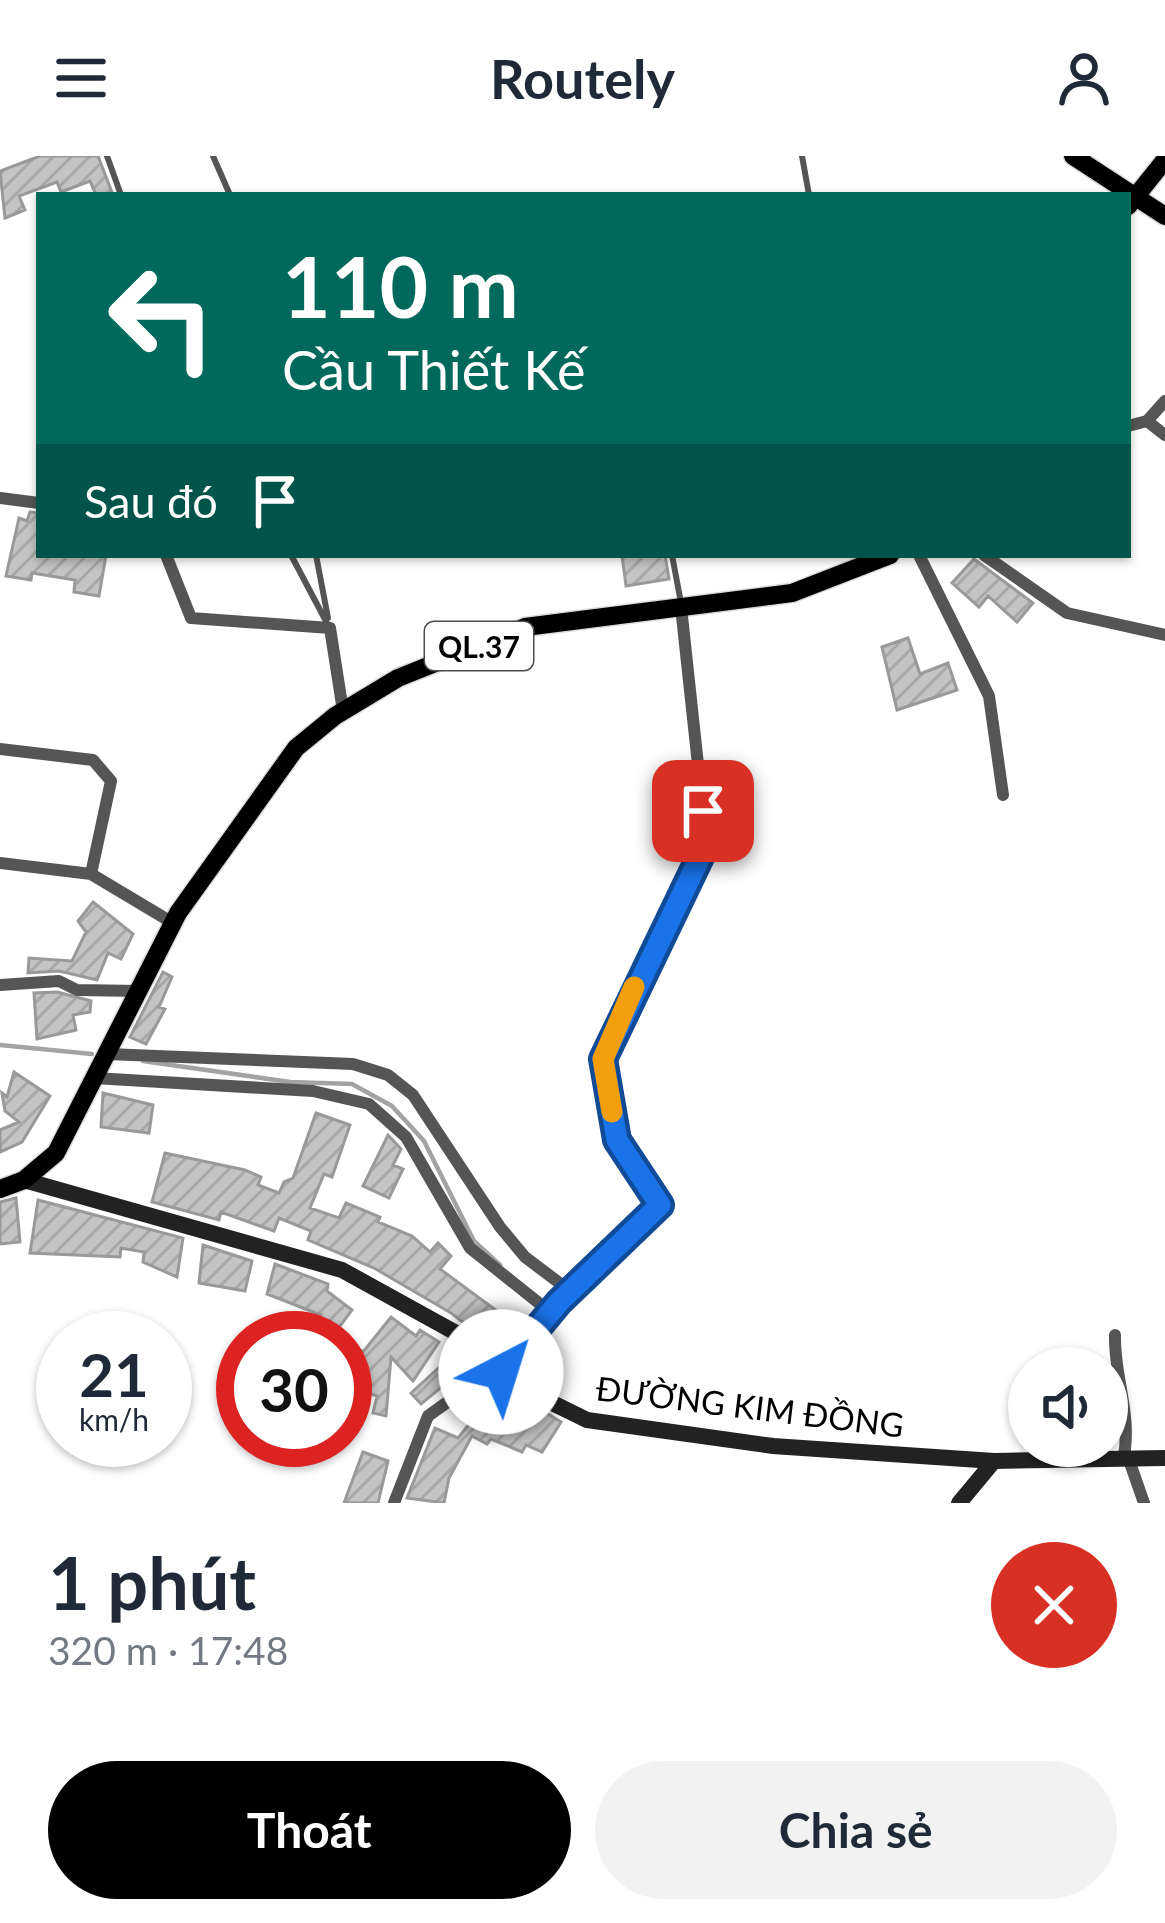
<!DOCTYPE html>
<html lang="vi">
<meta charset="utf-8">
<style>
:root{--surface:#fff;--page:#f2f2f3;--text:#1f2937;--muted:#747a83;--accent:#000}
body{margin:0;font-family:Lato,sans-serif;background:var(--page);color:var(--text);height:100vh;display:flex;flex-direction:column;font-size:45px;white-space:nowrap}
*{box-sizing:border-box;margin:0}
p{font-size:39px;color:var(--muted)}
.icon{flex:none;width:66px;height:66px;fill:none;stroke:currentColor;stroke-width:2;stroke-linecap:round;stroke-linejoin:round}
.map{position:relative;height:1347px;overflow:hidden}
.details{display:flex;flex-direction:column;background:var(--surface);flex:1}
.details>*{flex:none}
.top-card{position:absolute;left:36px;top:36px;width:1095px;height:366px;border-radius:0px;box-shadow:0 3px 9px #0004;background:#00695c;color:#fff;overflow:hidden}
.buttons{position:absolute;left:1008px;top:1191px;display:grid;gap:24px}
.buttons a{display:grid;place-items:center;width:120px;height:120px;border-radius:50%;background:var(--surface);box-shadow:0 3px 9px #0004;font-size:60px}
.speed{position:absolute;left:36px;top:1155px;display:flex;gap:24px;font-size:60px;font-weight:700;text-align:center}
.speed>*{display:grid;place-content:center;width:156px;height:156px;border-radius:50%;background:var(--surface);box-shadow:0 3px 9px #0004;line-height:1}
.speed small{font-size:30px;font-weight:400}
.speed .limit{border:18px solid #d22;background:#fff;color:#111}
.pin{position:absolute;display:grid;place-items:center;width:102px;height:102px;color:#fff;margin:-51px;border-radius:24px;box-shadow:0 6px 18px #0006}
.me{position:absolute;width:132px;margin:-66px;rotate:40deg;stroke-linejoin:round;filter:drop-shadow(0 0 9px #0008)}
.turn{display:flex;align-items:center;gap:42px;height:252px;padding:0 48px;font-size:54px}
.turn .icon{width:156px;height:156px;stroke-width:2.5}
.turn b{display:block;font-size:84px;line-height:102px}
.then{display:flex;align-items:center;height:114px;padding:0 48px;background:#0003;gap:24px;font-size:45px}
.round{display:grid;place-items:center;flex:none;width:126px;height:126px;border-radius:63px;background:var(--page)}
.overview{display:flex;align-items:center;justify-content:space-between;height:204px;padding:0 48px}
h1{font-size:72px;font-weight:700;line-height:90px}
.button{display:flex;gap:24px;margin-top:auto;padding:24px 48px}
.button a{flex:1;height:138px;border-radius:72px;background:var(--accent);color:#fff;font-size:48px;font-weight:700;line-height:138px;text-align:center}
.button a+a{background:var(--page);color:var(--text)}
header{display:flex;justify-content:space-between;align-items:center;height:156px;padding:0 48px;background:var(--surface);font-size:54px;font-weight:700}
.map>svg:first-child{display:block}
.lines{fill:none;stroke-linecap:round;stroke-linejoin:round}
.stream{stroke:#a3a3a3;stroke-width:4.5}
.building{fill:url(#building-hatch);stroke:#999;stroke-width:3}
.primary-casing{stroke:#dbdbdb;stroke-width:21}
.lane{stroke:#555;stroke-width:6}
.street{stroke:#555;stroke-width:12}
.secondary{stroke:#222;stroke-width:16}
.primary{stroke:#000;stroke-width:18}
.route-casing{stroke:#114b97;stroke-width:30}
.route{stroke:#1a73e8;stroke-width:21}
.slow{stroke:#f59e0b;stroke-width:21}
.labels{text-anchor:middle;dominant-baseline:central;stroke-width:10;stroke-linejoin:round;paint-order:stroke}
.shield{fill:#fff;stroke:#4c4c4c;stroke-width:3}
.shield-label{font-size:30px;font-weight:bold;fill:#000}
.street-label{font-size:33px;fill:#000;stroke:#fff}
</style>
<header><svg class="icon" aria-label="menu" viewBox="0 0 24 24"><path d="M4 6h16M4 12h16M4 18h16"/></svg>Routely<svg class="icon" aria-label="person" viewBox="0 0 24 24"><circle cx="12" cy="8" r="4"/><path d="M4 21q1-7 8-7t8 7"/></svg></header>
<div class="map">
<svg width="1165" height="1347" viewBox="0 0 1165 1347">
<defs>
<pattern id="building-hatch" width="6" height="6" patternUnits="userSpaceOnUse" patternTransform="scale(3)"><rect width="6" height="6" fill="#c4c4c4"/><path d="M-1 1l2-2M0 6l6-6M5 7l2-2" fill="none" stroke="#a7a7a7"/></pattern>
</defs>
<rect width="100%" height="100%" fill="#fff"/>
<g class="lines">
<path class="stream" d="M0 889 92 898
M143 905 290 926 352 928 392 950 424 985 474 1085 500 1109"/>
</g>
<path class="building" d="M40 0H98L113 39H96L90 25 61 36 57 26 19 40 25 54 5 62 0 15Z
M30 356 39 357V399H106L99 440 74 436 75 424 32 417 31 424 6 420 19 362 27 365Z
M622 399H665L669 423 626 430Z
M974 403 1033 447 1017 466 988 440 979 451 952 427Z
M908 482 920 518 948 507 957 534 897 554 882 491Z
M93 746 133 778 121 803 108 797 97 824 59 815 28 817 29 802 72 805 86 776 78 765Z
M163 816 172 821 159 851 165 853 146 888 130 881Z
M57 836 91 845 90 856 73 859 76 874 37 883 34 837Z
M14 916 50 940 22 986 0 996V974L19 966 5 955 2 937 7 941Z
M103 937 153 949 149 977 101 971Z
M316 957 350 969 332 1021 324 1018 310 1052 339 1062 346 1047 380 1061 378 1066 412 1080 430 1096 438 1087 451 1100 440 1113 516 1169 499 1194 451 1157 374 1112 308 1084 311 1075 279 1062 274 1075 221 1056 219 1064 152 1046 165 997 245 1014 261 1021 258 1029 279 1037 284 1026 293 1022Z
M388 979 401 993 393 1009 403 1013 389 1042 363 1030Z
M16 1042 20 1086 0 1088V1046Z
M38 1044 183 1082 177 1121 143 1106 144 1096 121 1092 120 1101 30 1097Z
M203 1089 252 1105 245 1135 199 1127Z
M275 1108 328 1128 327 1135 352 1154 331 1182H305L321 1159 267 1138Z
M391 1161 416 1180 420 1174 439 1186 413 1225 391 1201 386 1260 373 1257 377 1240 345 1228V1183L363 1196Z
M455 1197 467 1210 421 1248 411 1237Z
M501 1229 561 1266 542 1296 526 1289 522 1296 491 1283 487 1288 472 1280 449 1322 444 1347 407 1342 435 1272 458 1282Z
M363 1296 388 1305 378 1347H344Z"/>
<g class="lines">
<defs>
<path id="primary" d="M1073 0 1165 60
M1128 50 1165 4
M0 1033 24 1024 56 997 178 757 296 592 335 560 398 522 525 471 792 437 890 399"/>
</defs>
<use href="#primary" class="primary-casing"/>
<path class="lane" d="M107 0 121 39
M213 0 230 39
M802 0 809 39
M291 399 328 469
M316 399 328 462
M672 399 681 447"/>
<path class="street" d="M1147 265 1165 279
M1128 270 1147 265 1165 245
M0 342 39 347
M166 399 191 462 330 472 343 555
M919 399 989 540 1003 639
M984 399 1067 457 1165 479
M0 593 93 604 111 625 91 718
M0 707 91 718 173 767
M0 829 59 825 77 834 139 835
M107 898 353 908 388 919 413 939 500 1071 525 1101 570 1135
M94 922 313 935 369 948 406 981 470 1092 550 1156
M1115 1179C1114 1223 1133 1260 1123 1304
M501 1216 559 1146 661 1045 617 984 602 917 606 891 702 696 703 655 681 451
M1129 1304 1144 1347
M394 1347 428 1260 495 1212"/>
<path class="secondary" d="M24 1024 342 1114 458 1178 532 1237 587 1264 773 1290 994 1305 1165 1302
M959 1347 994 1305"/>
<use href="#primary" class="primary"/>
</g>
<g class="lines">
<defs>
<path id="route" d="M501 1216 559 1146 660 1049 617 984 603 903 702 697 703 655"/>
</defs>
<use href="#route" class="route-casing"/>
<use href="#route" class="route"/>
<path class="slow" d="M612 956 603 903 634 831"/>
</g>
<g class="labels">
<rect class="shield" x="425" y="466" width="108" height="48" rx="9"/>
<g class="shield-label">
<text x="479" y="490">QL.37</text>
</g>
<g class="street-label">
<text transform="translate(750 1250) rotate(7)">ĐƯỜNG KIM ĐỒNG</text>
</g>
</g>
</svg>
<div class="buttons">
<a><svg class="icon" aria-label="sound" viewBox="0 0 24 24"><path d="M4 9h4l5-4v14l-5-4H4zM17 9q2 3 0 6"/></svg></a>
</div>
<div class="speed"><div>21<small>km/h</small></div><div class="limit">30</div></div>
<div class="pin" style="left:703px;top:655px;background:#d93025"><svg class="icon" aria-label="arrive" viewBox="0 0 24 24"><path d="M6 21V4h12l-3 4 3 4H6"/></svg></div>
<svg class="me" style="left:501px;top:1216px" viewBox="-20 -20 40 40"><circle r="19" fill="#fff"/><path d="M0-13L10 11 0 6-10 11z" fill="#1a73e8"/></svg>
<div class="top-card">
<div class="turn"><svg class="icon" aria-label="left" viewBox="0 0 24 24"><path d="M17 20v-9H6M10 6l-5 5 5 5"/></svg><div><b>110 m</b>Cầu Thiết Kế</div></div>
<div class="then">Sau đó<svg class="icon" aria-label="arrive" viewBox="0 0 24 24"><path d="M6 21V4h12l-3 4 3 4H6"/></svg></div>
</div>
</div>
<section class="details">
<div class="overview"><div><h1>1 phút</h1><p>320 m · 17:48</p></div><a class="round" style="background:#d93025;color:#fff"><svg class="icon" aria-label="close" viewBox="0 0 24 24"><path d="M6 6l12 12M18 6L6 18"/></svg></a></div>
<div class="button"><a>Thoát</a><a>Chia sẻ</a></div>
</section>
